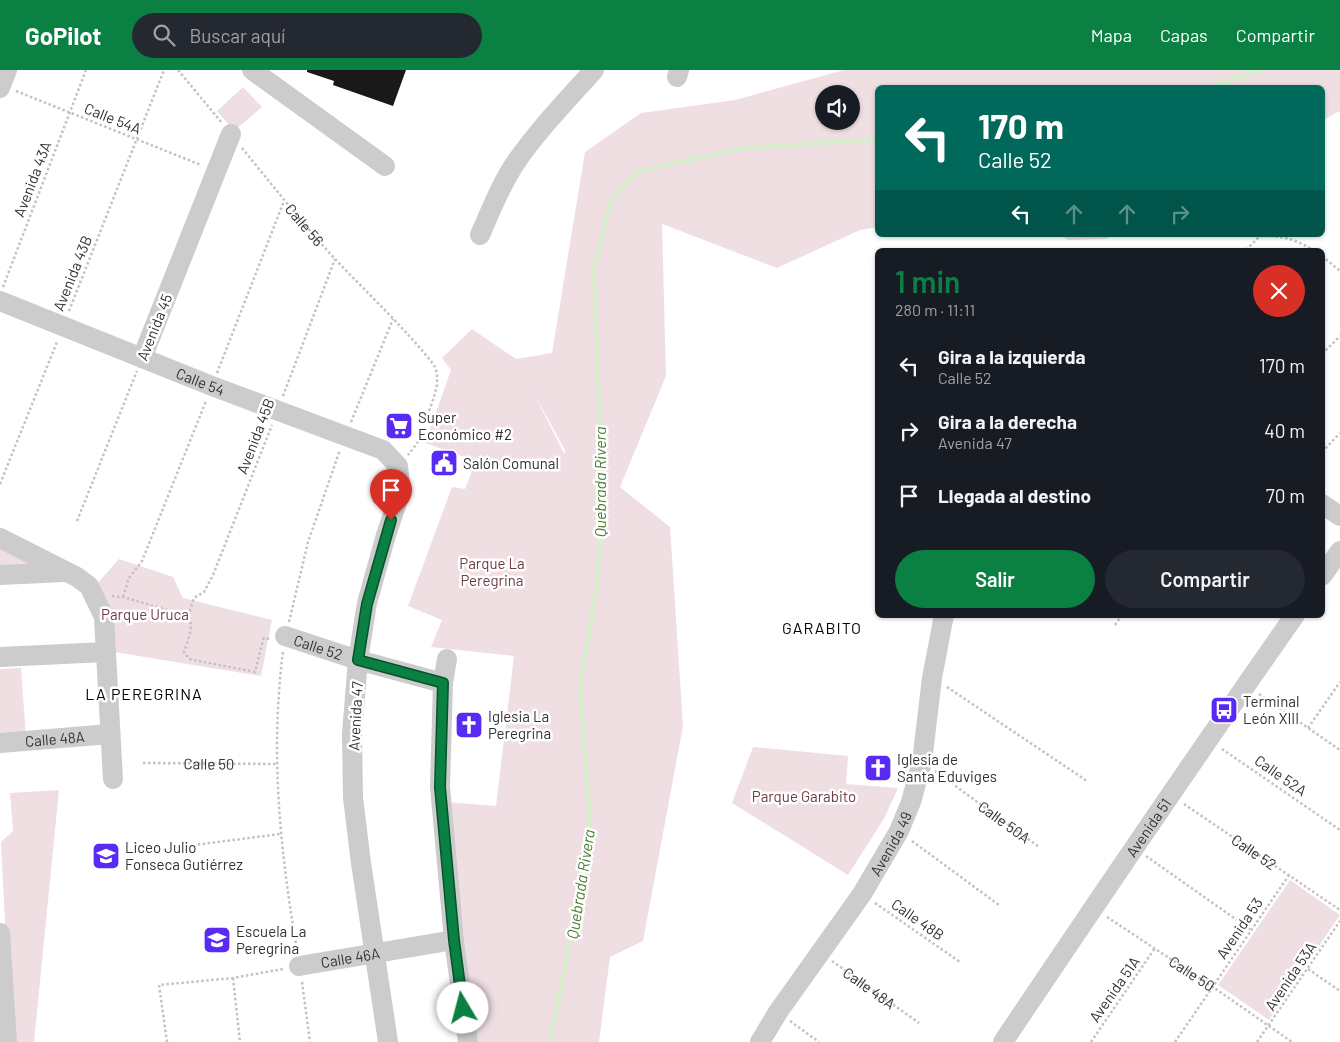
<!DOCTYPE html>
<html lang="es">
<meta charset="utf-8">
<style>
:root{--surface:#171b24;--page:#242831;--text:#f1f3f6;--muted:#9ea1a6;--accent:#0b8043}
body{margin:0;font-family:Barlow,sans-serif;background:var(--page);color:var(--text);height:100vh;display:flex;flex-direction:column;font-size:19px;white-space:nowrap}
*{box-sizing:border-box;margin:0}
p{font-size:16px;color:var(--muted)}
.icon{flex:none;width:28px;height:28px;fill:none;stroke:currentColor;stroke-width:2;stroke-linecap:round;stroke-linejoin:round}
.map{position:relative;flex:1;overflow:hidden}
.drawer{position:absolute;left:875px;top:178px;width:450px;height:370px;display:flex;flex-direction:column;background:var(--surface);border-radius:8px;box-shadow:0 1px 4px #0004}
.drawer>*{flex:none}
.top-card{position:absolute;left:875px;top:15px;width:450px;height:152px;border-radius:8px;box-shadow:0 1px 4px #0004;background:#00695c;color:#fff;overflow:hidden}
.buttons{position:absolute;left:815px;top:15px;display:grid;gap:10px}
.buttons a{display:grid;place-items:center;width:45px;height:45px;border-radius:50%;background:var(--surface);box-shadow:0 1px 4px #0004;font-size:25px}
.pin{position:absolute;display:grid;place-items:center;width:42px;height:42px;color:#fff;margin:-51px -21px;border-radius:50% 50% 50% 0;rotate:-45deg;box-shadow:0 0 5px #0007}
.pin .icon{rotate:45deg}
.me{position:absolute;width:55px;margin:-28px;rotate:352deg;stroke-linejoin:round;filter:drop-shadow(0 0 4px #0008)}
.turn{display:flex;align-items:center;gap:18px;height:105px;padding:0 20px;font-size:22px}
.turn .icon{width:65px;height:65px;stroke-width:2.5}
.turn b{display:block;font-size:35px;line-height:42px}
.lanes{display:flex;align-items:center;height:48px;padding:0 20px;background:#0003;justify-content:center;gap:25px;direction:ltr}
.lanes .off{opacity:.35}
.round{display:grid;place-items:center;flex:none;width:52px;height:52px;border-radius:26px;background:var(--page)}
.headline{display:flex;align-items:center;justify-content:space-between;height:85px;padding:0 20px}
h1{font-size:30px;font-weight:600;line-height:38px;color:var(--accent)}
.button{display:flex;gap:10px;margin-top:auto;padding:10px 20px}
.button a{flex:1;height:58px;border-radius:30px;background:var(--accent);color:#fff;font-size:20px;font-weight:600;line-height:58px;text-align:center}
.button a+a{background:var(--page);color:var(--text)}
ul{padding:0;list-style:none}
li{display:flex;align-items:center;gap:15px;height:65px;padding:0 20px}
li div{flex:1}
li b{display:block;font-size:19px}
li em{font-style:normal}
header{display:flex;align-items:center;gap:30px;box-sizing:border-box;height:70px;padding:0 25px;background:var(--accent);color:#fff}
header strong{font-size:24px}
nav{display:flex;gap:28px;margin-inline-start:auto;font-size:18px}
.search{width:350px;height:45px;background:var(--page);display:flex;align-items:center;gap:12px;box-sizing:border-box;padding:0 18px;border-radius:28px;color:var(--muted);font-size:19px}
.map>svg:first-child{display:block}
.green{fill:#efdfe3;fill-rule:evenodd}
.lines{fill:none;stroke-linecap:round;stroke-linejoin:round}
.stream{stroke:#d6f0cb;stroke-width:4}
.building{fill:#191919}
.path{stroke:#c2c2c2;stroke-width:2.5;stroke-dasharray:2.5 2.5;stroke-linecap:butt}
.minor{stroke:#ccc;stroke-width:20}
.route-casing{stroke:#07532c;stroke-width:12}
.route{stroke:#0b8043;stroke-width:9}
.labels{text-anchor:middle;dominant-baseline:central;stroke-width:5;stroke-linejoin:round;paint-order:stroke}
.street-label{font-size:15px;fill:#323232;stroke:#fff}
.poi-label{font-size:15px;fill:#323232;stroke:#fff;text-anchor:start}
.park-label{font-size:15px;fill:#723a43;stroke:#fff}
.water-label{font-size:16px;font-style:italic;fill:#487f30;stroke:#fff}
.neighbourhood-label{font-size:16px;letter-spacing:1px;fill:#000;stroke:#fff}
</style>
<header>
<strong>GoPilot</strong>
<div class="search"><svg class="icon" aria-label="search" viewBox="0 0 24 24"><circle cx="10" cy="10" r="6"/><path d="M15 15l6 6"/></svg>Buscar aquí</div>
<nav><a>Mapa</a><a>Capas</a><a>Compartir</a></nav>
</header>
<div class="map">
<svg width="1340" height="972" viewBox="0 0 1340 972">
<rect width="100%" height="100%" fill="#fff"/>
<path class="green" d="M844 0H1340V41L1323 50 1322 18H878L877 157 860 160 777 198 662 154 666 306 620 417 670 457 683 656 643 871 610 887 599 972H477L447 732 496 736 514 586 431 577 442 550 408 536 452 417 465 419 476 391 425 373 451 300 442 288 472 259 516 289 552 283 585 82 641 43 735 30ZM824 24H851V51H824ZM533 322 565 380V383H564Z
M243 17 262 37 234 61 217 41Z
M1060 165H1113L1107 169 1068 170Z
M0 477 33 495 0 501Z
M119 489 173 507 183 528 272 550 261 606 114 582 93 518Z
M21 598 26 667 0 668V599Z
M753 677 848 686 846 714 898 718 885 747 848 805 732 733Z
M59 720 34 972H11L1 772 13 761 10 723Z
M1290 810 1340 845 1269 950 1218 915Z"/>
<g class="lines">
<path class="stream" d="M1208 18 1260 0
M550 972 574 852 590 751 580 617 598 509 601 389 594 198 610 133 635 102 744 78 878 69"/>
</g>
<path class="building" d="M307 0H406L393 36 333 15 334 11 307 2Z"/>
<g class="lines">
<g class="path">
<path d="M178 0 222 53"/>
<path d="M16 21 201 95"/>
<path id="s1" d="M242 78C273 116 303 154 335 189 368 224 404 257 434 295L437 303V315L434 327 418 372 408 385"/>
<path d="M1246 180 1260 166C1282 166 1293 168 1313 180"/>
<path d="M1322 186 1340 201"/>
<path d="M3 217 86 0"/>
<path d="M69 241 164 0"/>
<path d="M1322 284 1340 266"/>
<path d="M217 303 284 131"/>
<path d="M283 326 335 189"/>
<path d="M351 352 393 249"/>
<path d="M1322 382 1340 363"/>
<path d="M0 414 57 272"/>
<path d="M77 451 137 301"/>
<path d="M112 526 123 527 188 546C195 555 187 572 184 582L189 589 255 602 263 570 264 568 270 569"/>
<path d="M123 527 129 508 142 491 206 331"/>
<path d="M188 546 194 528 204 522 213 505 272 355"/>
<path d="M289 552 308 472 340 380"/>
<path d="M1115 555 1122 545"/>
<path d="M283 582C270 682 280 781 297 880"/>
<path d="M947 617 1087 711"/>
<path d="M1259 624 1340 680"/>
<path d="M1308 658 1340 612"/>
<path d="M1222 679 1340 760"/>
<path id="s2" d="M143 693 276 694"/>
<path id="s3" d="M935 701 1039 777"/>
<path id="s4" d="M1184 734 1340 840"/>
<path d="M912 771 999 835"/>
<path d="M163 779 280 764"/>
<path d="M1146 786 1251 860"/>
<path d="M875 833 960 892"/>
<path id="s5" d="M1107 847 1213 917 1292 972"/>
<path id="s6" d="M832 891 919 953"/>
<path d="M1308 899 1340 921"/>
<path d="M233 908 240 972"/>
<path d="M302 912 310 972"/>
<path d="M790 951 819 972"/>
<path d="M167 972 159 915 233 908 283 899"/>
<path d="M1091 972 1155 878"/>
<path d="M1175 972 1289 805"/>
<path d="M1257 972 1340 851"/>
</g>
<g class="minor">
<path d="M252 0 385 96"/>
<path d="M677 7 679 0"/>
<path d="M0 18 7 0"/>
<path d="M480 165C491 140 501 114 516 92 539 59 567 30 594 0"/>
<path id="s7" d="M0 231 212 316 383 380 398 396 401 421 386 465 367 533 358 590 352 663 353 728 361 793 388 972"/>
<path d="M142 288 231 64"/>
<path d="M1322 434 1340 446"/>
<path d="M0 468 77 507 89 516 104 547 113 709"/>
<path d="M0 505 64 502"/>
<path d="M1322 506 1340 481"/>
<path id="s8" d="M285 566 358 590 443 613 447 589"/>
<path d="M0 587 105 582"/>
<path d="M443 613 440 717 454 870 468 972"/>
<path id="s9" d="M0 673 110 664"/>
<path d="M0 863 7 972"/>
<path id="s10" d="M299 896 454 870"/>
<path id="s11" d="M760 972 778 942 862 824 899 761 911 732 922 692 932 608 944 545"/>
<path id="s12" d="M1003 972C1099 829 1196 686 1295 545"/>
</g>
</g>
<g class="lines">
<defs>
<path id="route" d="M391 450 367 534 358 590 443 613 440 717 454 870 463 938"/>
</defs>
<use href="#route" class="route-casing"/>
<use href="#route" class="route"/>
</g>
<defs>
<symbol id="supermarket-square" viewBox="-11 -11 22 22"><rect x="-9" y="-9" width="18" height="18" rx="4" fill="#592af3" stroke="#fff"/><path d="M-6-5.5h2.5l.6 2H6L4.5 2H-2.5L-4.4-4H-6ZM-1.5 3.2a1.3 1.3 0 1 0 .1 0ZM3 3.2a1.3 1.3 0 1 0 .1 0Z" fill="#fff"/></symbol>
<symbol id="civic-square" viewBox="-11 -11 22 22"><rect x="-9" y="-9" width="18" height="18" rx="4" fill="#592af3" stroke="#fff"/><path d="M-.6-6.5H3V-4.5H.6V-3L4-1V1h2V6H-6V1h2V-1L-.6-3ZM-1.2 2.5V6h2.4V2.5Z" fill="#fff"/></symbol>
<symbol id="bus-square" viewBox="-11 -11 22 22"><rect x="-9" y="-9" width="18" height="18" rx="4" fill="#592af3" stroke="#fff"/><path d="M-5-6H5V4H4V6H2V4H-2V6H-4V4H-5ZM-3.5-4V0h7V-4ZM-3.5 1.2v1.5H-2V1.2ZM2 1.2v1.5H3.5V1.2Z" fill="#fff"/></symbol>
<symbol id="church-square" viewBox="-11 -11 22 22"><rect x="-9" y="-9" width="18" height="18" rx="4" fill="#592af3" stroke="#fff"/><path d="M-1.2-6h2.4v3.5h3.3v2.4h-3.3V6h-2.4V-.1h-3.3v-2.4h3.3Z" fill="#fff"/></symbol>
<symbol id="school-square" viewBox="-11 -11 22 22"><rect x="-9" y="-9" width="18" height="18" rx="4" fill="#592af3" stroke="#fff"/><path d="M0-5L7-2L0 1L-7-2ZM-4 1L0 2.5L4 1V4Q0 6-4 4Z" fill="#fff"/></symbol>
</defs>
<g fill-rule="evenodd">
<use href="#supermarket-square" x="383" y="340" width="32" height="32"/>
<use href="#civic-square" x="428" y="377" width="32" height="32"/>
<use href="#bus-square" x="1208" y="624" width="32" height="32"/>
<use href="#church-square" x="453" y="639" width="32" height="32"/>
<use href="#church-square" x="862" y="682" width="32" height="32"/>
<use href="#school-square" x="90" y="770" width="32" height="32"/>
<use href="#school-square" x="201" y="854" width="32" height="32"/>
</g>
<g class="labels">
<g class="street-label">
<text transform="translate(113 48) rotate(22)">Calle 54A</text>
<text transform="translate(32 109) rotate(-69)">Avenida 43A</text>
<text stroke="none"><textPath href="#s1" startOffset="99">Calle 56</textPath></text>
<text transform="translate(72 203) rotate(-68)">Avenida 43B</text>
<text transform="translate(154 257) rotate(-68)">Avenida 45</text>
<text stroke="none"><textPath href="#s7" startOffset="216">Calle 54</textPath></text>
<text transform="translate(255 366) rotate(-69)">Avenida 45B</text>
<text stroke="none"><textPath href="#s8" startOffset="35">Calle 52</textPath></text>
<text transform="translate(355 646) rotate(-87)">Avenida 47</text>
<text stroke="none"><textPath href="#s9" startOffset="55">Calle 48A</textPath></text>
<text stroke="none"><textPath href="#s2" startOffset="66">Calle 50</textPath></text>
<text transform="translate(1281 705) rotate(35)">Calle 52A</text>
<text stroke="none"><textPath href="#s3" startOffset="86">Calle 50A</textPath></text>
<text stroke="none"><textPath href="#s12" startOffset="259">Avenida 51</textPath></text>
<text stroke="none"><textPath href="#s11" startOffset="238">Avenida 49</textPath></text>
<text stroke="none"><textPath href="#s4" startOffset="85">Calle 52</textPath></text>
<text transform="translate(918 849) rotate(35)">Calle 48B</text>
<text transform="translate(1239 858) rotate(-56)">Avenida 53</text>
<text stroke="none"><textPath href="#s10" startOffset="52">Calle 46A</textPath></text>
<text stroke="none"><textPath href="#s5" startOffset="102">Calle 50</textPath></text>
<text transform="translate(1290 906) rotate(-56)">Avenida 53A</text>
<text stroke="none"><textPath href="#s6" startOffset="46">Calle 48A</textPath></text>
<text transform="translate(1114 919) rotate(-55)">Avenida 51A</text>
</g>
<g class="poi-label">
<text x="418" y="347">Super<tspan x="418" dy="17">Económico #2</tspan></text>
<text x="463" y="393">Salón Comunal</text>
<text x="1243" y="631">Terminal<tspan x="1243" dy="17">León XIII</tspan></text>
<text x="488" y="646">Iglesia La<tspan x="488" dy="17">Peregrina</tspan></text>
<text x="897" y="689">Iglesia de<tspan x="897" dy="17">Santa Eduviges</tspan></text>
<text x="125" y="777">Liceo Julio<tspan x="125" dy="17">Fonseca Gutiérrez</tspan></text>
<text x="236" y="861">Escuela La<tspan x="236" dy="17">Peregrina</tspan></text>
</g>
<g class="park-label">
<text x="492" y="493">Parque La<tspan x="492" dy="17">Peregrina</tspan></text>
<text x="145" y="544">Parque Uruca</text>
<text x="804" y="726">Parque Garabito</text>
</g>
<g class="water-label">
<text transform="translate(599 412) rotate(-90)">Quebrada Rivera</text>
<text transform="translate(580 814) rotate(-81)">Quebrada Rivera</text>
</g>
<g class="neighbourhood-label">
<text x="822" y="557">GARABITO</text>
<text x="144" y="623">LA PEREGRINA</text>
</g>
</g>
</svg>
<div class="buttons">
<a><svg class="icon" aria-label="sound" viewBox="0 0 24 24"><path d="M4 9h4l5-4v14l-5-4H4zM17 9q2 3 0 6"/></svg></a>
</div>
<div class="pin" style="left:391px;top:450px;background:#d93025"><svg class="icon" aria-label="arrive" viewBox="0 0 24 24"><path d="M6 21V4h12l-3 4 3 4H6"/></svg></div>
<svg class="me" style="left:463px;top:938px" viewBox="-20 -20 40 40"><circle r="19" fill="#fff"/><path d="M0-13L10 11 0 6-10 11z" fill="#0b8043"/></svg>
<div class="top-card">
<div class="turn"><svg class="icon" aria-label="left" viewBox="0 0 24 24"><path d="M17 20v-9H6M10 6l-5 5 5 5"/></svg><div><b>170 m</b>Calle 52</div></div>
<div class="lanes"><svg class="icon" aria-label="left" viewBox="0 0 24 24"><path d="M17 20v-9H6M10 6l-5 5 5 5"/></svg><svg class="icon off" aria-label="ahead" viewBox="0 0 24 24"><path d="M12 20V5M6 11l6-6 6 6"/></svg><svg class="icon off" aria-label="ahead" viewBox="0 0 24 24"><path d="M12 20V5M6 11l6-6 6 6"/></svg><svg class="icon off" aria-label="right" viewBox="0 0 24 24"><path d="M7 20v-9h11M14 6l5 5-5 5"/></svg></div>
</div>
<section class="drawer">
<div class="headline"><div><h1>1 min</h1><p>280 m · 11:11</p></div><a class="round" style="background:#d93025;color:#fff"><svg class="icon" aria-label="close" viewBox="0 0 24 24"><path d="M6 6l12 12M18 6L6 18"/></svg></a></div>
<ul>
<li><svg class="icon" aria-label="left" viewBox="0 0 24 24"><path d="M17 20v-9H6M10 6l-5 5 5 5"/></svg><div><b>Gira a la izquierda</b><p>Calle 52</p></div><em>170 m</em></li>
<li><svg class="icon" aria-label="right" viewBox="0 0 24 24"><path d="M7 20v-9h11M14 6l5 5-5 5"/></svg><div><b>Gira a la derecha</b><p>Avenida 47</p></div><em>40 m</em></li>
<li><svg class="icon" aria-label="arrive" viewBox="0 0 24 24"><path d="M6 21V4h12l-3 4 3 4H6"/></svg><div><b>Llegada al destino</b></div><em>70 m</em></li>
</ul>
<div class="button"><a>Salir</a><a>Compartir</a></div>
</section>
</div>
